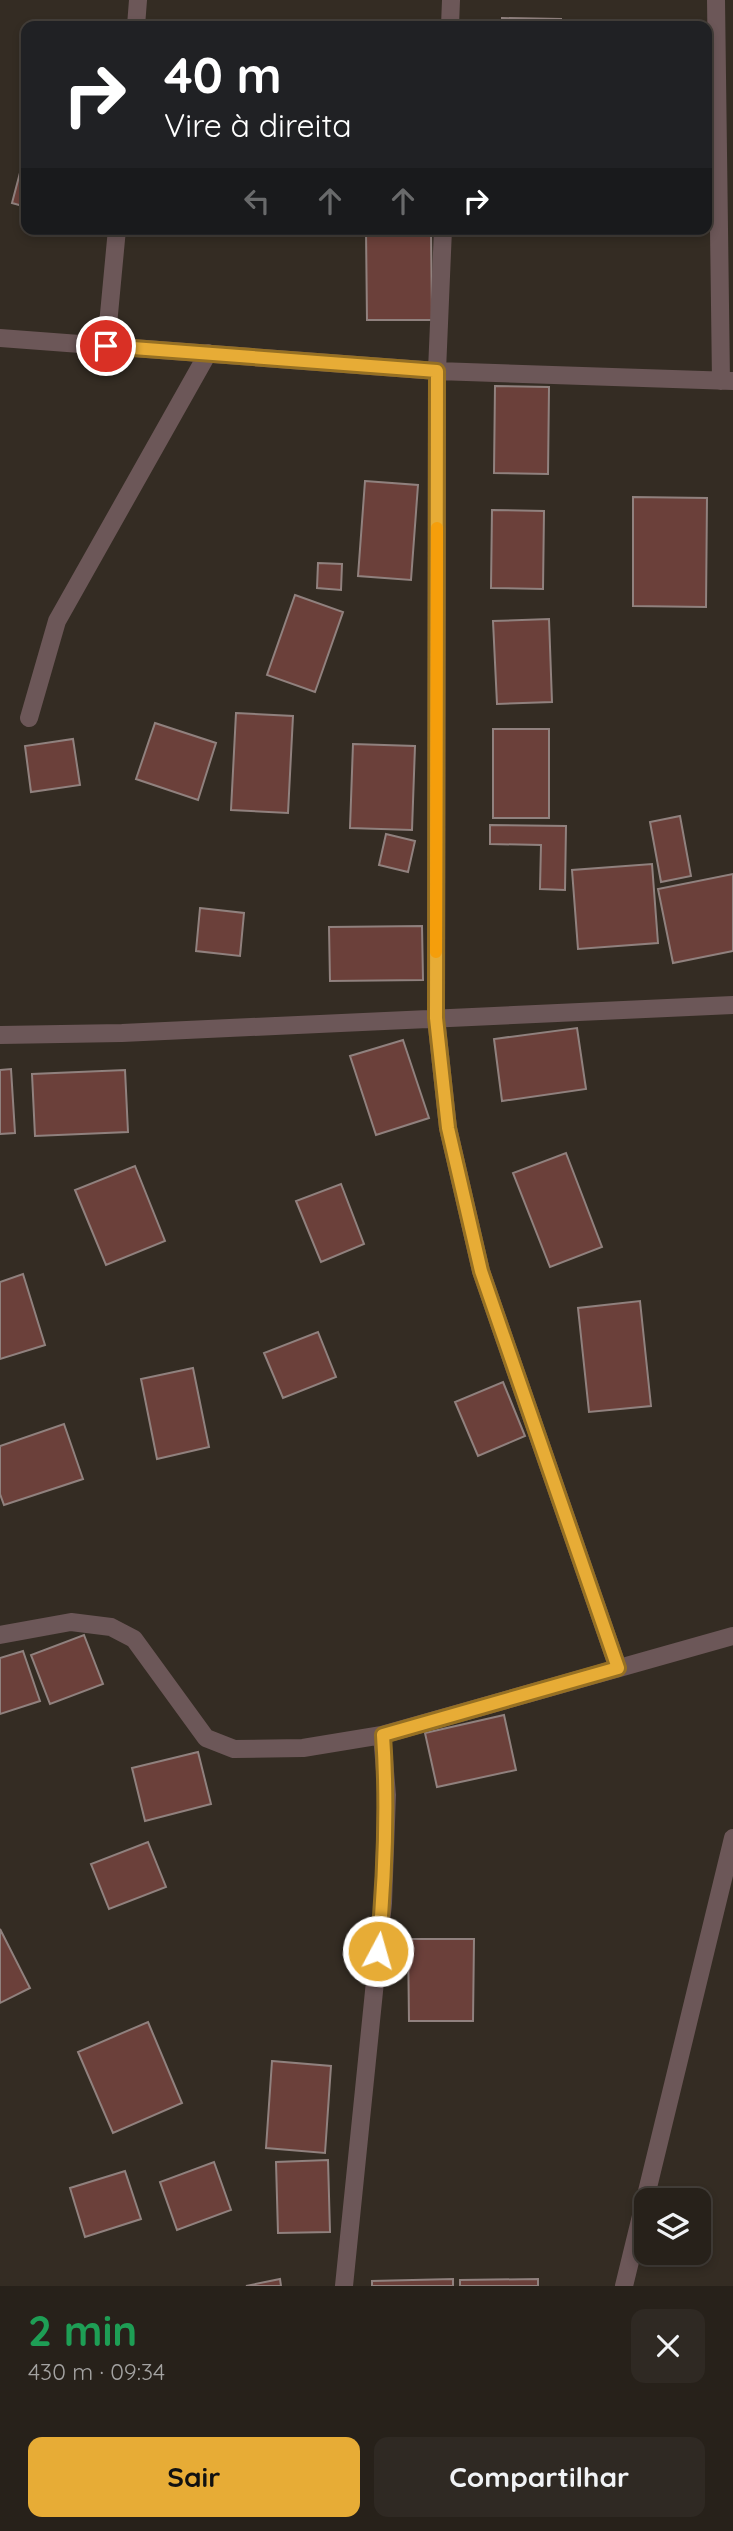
<!DOCTYPE html>
<html lang="pt">
<meta charset="utf-8">
<style>
:root{--surface:#27211a;--page:#2f2923;--text:#f1f3f6;--muted:#a4a3a2;--line:#433e39;--accent:#e7ac36}
body{margin:0;font-family:Quicksand,sans-serif;background:var(--page);color:var(--text);height:100vh;display:flex;flex-direction:column;font-size:26px;white-space:nowrap}
*{box-sizing:border-box;margin:0}
p{font-size:23px;color:var(--muted)}
.icon{flex:none;width:38px;height:38px;fill:none;stroke:currentColor;stroke-width:2;stroke-linecap:round;stroke-linejoin:round}
.map{position:relative;height:2286px;overflow:hidden}
.side{display:flex;flex-direction:column;background:var(--surface);flex:1}
.side>*{flex:none}
.top-card{position:absolute;left:21px;top:21px;width:691px;height:214px;border-radius:14px;box-shadow:0 4px 10px #0003,0 0 0 2px var(--line);background:#202124;color:#fff;overflow:hidden}
.fabs{position:absolute;left:634px;top:2188px;display:grid;gap:14px}
.fabs a{display:grid;place-items:center;width:77px;height:77px;border-radius:14px;background:var(--surface);box-shadow:0 4px 10px #0003,0 0 0 2px var(--line);font-size:35px}
.pin{position:absolute;display:grid;place-items:center;width:60px;height:60px;color:#fff;margin:-30px;border:4px solid #fff;border-radius:50%;box-shadow:0 2px 7px #0007}
.me{position:absolute;width:77px;margin:-38px;rotate:6deg;stroke-linejoin:round;filter:drop-shadow(0 0 5px #0008)}
.turn{display:flex;align-items:center;gap:24px;height:147px;padding:0 28px;font-size:32px}
.turn .icon{width:91px;height:91px;stroke-width:2.5}
.turn b{display:block;font-size:49px;line-height:60px}
.lanes{display:flex;align-items:center;height:66px;padding:0 28px;background:#0003;justify-content:center;gap:35px;direction:ltr}
.lanes .off{opacity:.35}
.round{display:grid;place-items:center;flex:none;width:74px;height:74px;border-radius:14px;background:var(--page)}
.overview{display:flex;align-items:center;justify-content:space-between;height:119px;padding:0 28px}
h1{font-size:42px;font-weight:700;line-height:52px;color:#1e9e55}
.action{display:flex;gap:14px;margin-top:auto;padding:14px 28px}
.action a{flex:1;height:80px;border-radius:14px;background:var(--accent);color:#111;font-size:28px;font-weight:700;line-height:80px;text-align:center}
.action a+a{background:var(--page);color:var(--text)}
.map>svg:first-child{display:block}
.building{fill:#6b403a;stroke:#90817e;stroke-width:2}
.lines{fill:none;stroke-linecap:round;stroke-linejoin:round}
.minor{stroke:#6c5758;stroke-width:18}
.route-casing{stroke:#967023;stroke-width:18}
.route{stroke:#e7ac36;stroke-width:12}
.slow{stroke:#f59e0b;stroke-width:12}
</style>
<div class="map">
<svg width="733" height="2286" viewBox="0 0 733 2286">
<rect width="100%" height="100%" fill="#342c23"/>
<path class="building" d="M502 18 561 19V26H502Z
M26 150V207L12 203Z
M366 230H431L432 320H367Z
M495 386 549 387 548 474 494 473Z
M365 481 418 485 411 580 358 576Z
M633 497 707 498 706 607 633 606Z
M492 510 544 511 543 589 491 588Z
M318 563 342 564 341 590 317 588Z
M295 595 343 612 315 692 267 675Z
M549 619 552 702 497 704 493 621Z
M236 713 293 716 288 813 231 810Z
M155 723 216 743 198 800 136 779Z
M493 729H549V818H493Z
M73 739 80 785 31 792 25 746Z
M353 744 415 746 412 830 350 828Z
M680 816 691 876 661 882 650 822Z
M490 825 566 826 565 890 540 889 541 845 490 844Z
M386 834 415 841 408 872 379 865Z
M652 864 658 943 578 949 572 870Z
M733 874V951L673 963 658 889Z
M200 908 244 913 240 956 196 951Z
M422 926 423 980 330 981 329 927Z
M577 1028 586 1089 502 1101 494 1039Z
M403 1040 429 1118 376 1135 350 1056Z
M11 1069 15 1133 0 1134V1070Z
M125 1070 128 1132 35 1136 32 1074Z
M566 1153 602 1247 550 1267 513 1173Z
M135 1166 165 1241 106 1265 75 1190Z
M341 1184 364 1244 321 1262 296 1201Z
M23 1274 45 1345 0 1359V1282Z
M640 1301 651 1406 589 1412 578 1308Z
M318 1332 336 1377 283 1398 264 1353Z
M193 1368 209 1447 157 1459 141 1379Z
M503 1382 525 1436 478 1456 455 1402Z
M64 1424 83 1479 4 1505 0 1494V1446Z
M84 1635 103 1684 50 1704 31 1655Z
M23 1651 40 1701 0 1714V1658Z
M504 1715 516 1770 437 1787 425 1733Z
M198 1752 211 1804 145 1821 132 1768Z
M148 1842 166 1887 109 1909 91 1864Z
M0 1929 30 1988 0 2003Z
M408 1939H474L473 2021H409Z
M148 2022 182 2103 113 2133 78 2052Z
M272 2061 331 2066 325 2153 266 2148Z
M328 2160 330 2232 278 2233 276 2162Z
M214 2162 231 2210 177 2230 160 2182Z
M125 2171 141 2219 85 2237 70 2188Z
M280 2279 281 2286H246Z
M453 2279V2286H372V2281Z
M538 2279V2286H460V2280Z"/>
<g class="lines">
<path class="minor" d="M716 0 721 381
M136 26 138 0
M450 26 451 0
M443 229 437 371 436 1018 448 1128 481 1271 618 1668
M0 338 437 371 733 381
M106 346 117 229
M29 718 57 621 208 353
M0 1035 122 1033 733 1005
M0 1635 71 1622 111 1627 134 1639 206 1738 234 1749 303 1748 382 1735 733 1636
M344 2286 383 1903 387 1795 382 1735
M624 2286 733 1838"/>
</g>
<g class="lines">
<defs>
<path id="route" d="M106 346 437 371 436 1018 448 1128 481 1271 618 1668 383 1735C388 1808 385 1878 378 1951"/>
</defs>
<use href="#route" class="route-casing"/>
<use href="#route" class="route"/>
<path class="slow" d="M436 952 437 528"/>
</g>
</svg>
<div class="fabs">
<a><svg class="icon" aria-label="layers" viewBox="0 0 24 24"><path d="M12 4l9 5-9 5-9-5zM3 14l9 5 9-5"/></svg></a>
</div>
<div class="pin" style="left:106px;top:346px;background:#d93025"><svg class="icon" aria-label="arrive" viewBox="0 0 24 24"><path d="M6 21V4h12l-3 4 3 4H6"/></svg></div>
<svg class="me" style="left:378px;top:1951px" viewBox="-20 -20 40 40"><circle r="17" fill="#e7ac36" stroke="#fff" stroke-width="3"/><path d="M0-11L8 9 0 5-8 9z" fill="#fff"/></svg>
<div class="top-card">
<div class="turn"><svg class="icon" aria-label="right" viewBox="0 0 24 24"><path d="M7 20v-9h11M14 6l5 5-5 5"/></svg><div><b>40 m</b>Vire à direita</div></div>
<div class="lanes"><svg class="icon off" aria-label="left" viewBox="0 0 24 24"><path d="M17 20v-9H6M10 6l-5 5 5 5"/></svg><svg class="icon off" aria-label="ahead" viewBox="0 0 24 24"><path d="M12 20V5M6 11l6-6 6 6"/></svg><svg class="icon off" aria-label="ahead" viewBox="0 0 24 24"><path d="M12 20V5M6 11l6-6 6 6"/></svg><svg class="icon" aria-label="right" viewBox="0 0 24 24"><path d="M7 20v-9h11M14 6l5 5-5 5"/></svg></div>
</div>
</div>
<section class="side">
<div class="overview"><div><h1>2 min</h1><p>430 m · 09:34</p></div><a class="round"><svg class="icon" aria-label="close" viewBox="0 0 24 24"><path d="M6 6l12 12M18 6L6 18"/></svg></a></div>
<div class="action"><a>Sair</a><a>Compartilhar</a></div>
</section>
